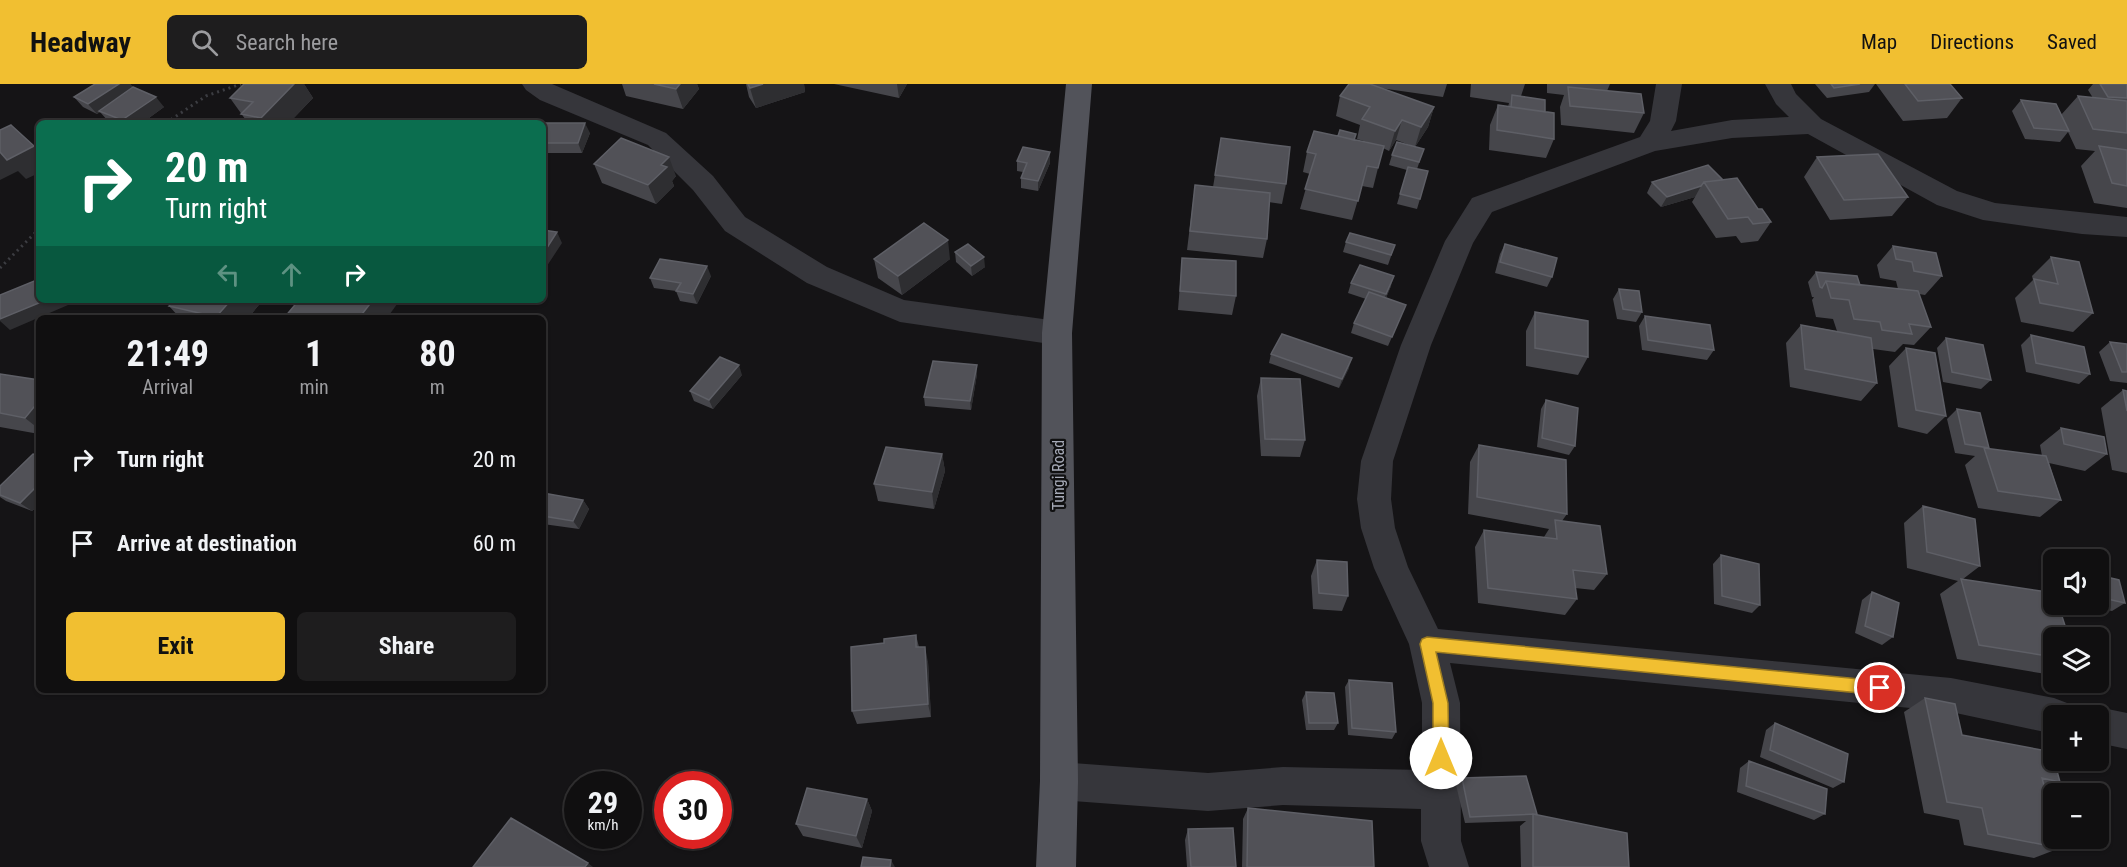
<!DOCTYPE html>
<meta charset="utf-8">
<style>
:root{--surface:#100f10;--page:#1e1d1e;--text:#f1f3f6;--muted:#9c9c9f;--line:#302f30;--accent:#f1bf31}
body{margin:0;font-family:"Roboto Condensed",sans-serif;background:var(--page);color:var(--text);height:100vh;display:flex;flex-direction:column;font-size:22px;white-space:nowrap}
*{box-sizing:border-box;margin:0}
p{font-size:20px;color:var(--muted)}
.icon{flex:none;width:33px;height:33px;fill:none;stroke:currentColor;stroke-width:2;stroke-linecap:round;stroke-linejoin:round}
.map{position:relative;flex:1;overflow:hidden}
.sheet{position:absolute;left:36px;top:231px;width:510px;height:378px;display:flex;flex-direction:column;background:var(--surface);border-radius:9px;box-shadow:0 2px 4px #0004,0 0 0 2px var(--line)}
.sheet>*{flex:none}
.top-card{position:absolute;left:36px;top:36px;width:510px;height:183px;border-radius:9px;box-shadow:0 2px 4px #0004,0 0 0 2px var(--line);background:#0b6e4f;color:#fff;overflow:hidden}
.buttons{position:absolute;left:2043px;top:465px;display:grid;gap:12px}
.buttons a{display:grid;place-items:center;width:66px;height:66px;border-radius:9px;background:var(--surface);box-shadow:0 2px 4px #0004,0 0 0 2px var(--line);font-size:30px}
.speed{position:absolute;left:564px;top:687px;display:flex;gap:12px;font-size:30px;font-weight:700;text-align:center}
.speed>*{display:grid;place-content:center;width:78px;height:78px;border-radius:50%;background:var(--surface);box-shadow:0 2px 4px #0004,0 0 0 2px var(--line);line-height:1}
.speed small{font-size:15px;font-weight:400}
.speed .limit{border:9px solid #d22;background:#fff;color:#111}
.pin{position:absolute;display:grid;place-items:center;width:51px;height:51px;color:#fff;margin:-26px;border:3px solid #fff;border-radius:50%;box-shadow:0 2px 6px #0007}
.me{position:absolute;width:66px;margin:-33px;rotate:0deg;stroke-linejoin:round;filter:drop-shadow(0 0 4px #0008)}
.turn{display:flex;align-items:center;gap:21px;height:126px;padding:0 30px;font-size:27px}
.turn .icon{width:78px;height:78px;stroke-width:2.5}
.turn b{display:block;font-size:42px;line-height:51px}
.lanes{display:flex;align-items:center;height:57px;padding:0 30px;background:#0003;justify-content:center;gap:30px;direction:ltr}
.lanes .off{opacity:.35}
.eta{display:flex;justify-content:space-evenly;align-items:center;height:102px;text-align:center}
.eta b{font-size:36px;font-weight:700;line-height:42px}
.cta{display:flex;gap:12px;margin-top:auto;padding:12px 30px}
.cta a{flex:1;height:69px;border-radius:9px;background:var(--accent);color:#111;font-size:24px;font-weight:700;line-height:69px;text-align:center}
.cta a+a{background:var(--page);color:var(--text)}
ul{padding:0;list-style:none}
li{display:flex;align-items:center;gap:18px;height:84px;padding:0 30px}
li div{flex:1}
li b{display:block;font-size:22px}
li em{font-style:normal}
header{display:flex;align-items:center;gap:36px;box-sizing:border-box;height:84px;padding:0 30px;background:var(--accent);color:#111}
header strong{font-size:28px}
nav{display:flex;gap:33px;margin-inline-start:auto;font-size:21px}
.search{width:420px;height:54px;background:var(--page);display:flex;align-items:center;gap:15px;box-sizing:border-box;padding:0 21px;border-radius:9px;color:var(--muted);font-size:22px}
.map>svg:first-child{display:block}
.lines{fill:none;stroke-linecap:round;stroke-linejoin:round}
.path{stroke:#3c3d42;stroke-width:3;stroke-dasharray:2 4;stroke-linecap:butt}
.minor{fill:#36363b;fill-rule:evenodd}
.major{fill:#52535a;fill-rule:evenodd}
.wall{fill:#46464b}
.shaded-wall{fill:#2e2e31}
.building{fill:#515157;stroke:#5e5f66;stroke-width:1.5}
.route{fill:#f1bf31;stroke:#9d7c20;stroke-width:1.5}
.labels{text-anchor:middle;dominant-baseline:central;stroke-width:4.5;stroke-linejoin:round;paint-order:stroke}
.street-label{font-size:16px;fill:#a6aab7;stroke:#101011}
</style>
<header>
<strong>Headway</strong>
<div class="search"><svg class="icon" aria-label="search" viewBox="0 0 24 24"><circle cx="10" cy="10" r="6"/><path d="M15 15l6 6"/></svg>Search here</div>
<nav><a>Map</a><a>Directions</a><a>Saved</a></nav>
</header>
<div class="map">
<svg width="2127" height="783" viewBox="0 0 2127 783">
<rect width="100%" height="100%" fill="#151416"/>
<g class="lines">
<path class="path" d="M166 39 206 12 241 0
M0 184 39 145"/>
<path class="minor" d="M522 0H552L666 49 713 92 745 133 827 183 904 216 1057 237 1068 241 1072 249 1068 257 1057 261 900 238 807 199 725 147 693 106 648 61 540 16 526 6Z
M1656 0H1682L1676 37 1671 47 1732 36 1789 33 1776 20 1765 0H1791L1796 10 1821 35 1957 107 1995 119 2127 133V153L2082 150 1983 136 1937 121 1808 50 1732 54 1655 67 1492 128 1473 159 1431 261 1393 377 1391 415 1395 444 1408 483 1438 545 1951 594 2054 614 2067 619 2073 632H2054V650L1951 628 1450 579 1460 619 1461 757 1469 783H1429L1421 757V725L1283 721 1208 727 1059 716 1045 710 1040 697 1045 684 1059 678 1208 689 1283 683 1422 686V619L1409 560 1374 484 1361 444 1357 415 1361 377 1401 261 1445 157 1472 114 1640 53 1650 37Z
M2098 623 2127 629V665L2098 659V632H2083L2085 628Z"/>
<path class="major" d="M1066 0H1092L1072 249 1078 697 1076 783H1036L1040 697 1042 249Z"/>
</g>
<path class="wall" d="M95 0H130L133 3 164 23 142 39H112L108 37 100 28 97 30 83 23 74 13Z
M244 0H304L313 14 289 39H248L230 14Z
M622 0H697L699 5 683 25 626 12Z
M746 0H804L805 8 756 24 749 13Z
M834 0H907L899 14Z
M1349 0H1447L1443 13 1380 4 1434 23 1428 43 1415 63 1396 56 1389 67 1383 64 1373 104 1362 102 1352 136 1300 125 1310 90 1303 88 1307 68 1354 56 1367 58 1357 55 1360 41 1336 32 1340 12Z
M1471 0H1525L1521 12 1545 28 1554 55 1546 74 1489 66 1490 41 1498 21 1508 23 1509 19 1470 13Z
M1547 0H1610L1607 7 1644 29 1634 49 1561 41 1560 23 1564 11 1547 9Z
M1815 0H1875L1869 8 1827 14Z
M1876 0H1950L1962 14 1947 34 1903 37Z
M2093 0H2127V124L2094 119 2081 82 2095 67 2076 65 2068 48 2060 58 2025 55 2012 27 2021 16 2061 31 2078 12 2093 14 2088 6Z
M543 39 590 49 582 69H543Z
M1424 65 1417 85 1420 115 1417 125 1397 120 1407 86 1389 81 1392 71Z
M1817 73 1908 113 1892 132 1830 136 1804 93Z
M1017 77 1050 79 1038 107 1021 104V94L1023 88 1017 87Z
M594 80 676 92 672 97 674 102 656 120 602 99Z
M1215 91 1286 100 1282 120 1269 118 1267 155 1263 174 1187 166 1195 101 1213 103Z
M1723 96 1758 125 1771 138 1758 157 1741 159 1736 152 1716 154 1692 118 1695 113 1661 123 1647 109 1652 98Z
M1346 158 1395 161 1388 181 1343 168Z
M1505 160 1552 193 1547 203 1495 189 1500 170Z
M1893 162 1942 192 1925 211 1919 210 1931 243 1914 261 1903 260 1895 268 1873 265 1877 299 1861 317 1790 303 1786 259 1801 241 1837 247 1833 235 1816 233 1812 216 1814 213H1812L1808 198 1816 188 1860 201 1898 205 1896 197 1880 194 1877 181Z
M955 168 985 183 972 192 956 178Z
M2051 173 2093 229 2073 248 2021 238 2015 214 2033 196 2032 192Z
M1182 174 1236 212 1232 231 1178 226Z
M874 175H950L902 211 878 194Z
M711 192 697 220 680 217 676 207 654 204 650 194Z
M1351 199 1391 202 1386 214 1406 221 1388 262 1351 249 1354 239 1366 215 1348 209Z
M1619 205 1642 228 1636 238 1617 235 1613 215Z
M175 216H263L248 234H180L169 222Z
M1535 228 1588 273 1578 291 1526 282V247Z
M1645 232 1714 266 1707 276 1642 266 1639 242Z
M2031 251 2090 290 2079 300 2026 288 2021 261Z
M1946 254 1991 296 1981 305 1943 298 1937 264Z
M2110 258 2127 260V299L2110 297 2099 268Z
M1906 264 1946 332 1927 350 1898 343 1889 282Z
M1271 270 1349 284 1339 304 1269 279Z
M977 281V290L971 326 925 322 924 313Z
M0 290 39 296V350L0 343Z
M742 291 713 325 694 317 690 307Z
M1261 294 1305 356 1300 373 1261 372 1257 312Z
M2123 306 2127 307V389L2112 386 2101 324Z
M1546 316 1575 362 1569 371 1537 363 1541 325Z
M1957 325 1980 329 1988 365 2042 372 2040 361 2061 344 2107 370 2085 387 2049 379 2061 416 2040 433 1978 424 1965 381 1975 372 1955 369 1947 335Z
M1479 361 1567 430 1562 437 1607 490 1594 506 1575 504 1577 515 1565 531 1478 519 1475 463 1484 446 1544 453 1549 445 1468 430 1470 378Z
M942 370 945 387 934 425 878 417 874 400Z
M39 372V421L32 427 6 417 0 413V402Z
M543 409 583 416 589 425 579 445 543 440Z
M1923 422 1980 482 1963 495 2054 554V590L2052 591 1957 575 1940 510 1958 497 1907 484 1904 439Z
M1721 471 1760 521 1752 529 1714 520 1713 480Z
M1317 476 1348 512 1342 527 1313 525 1311 492Z
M2098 491 2125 519 2112 527 2081 520H2098Z
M1872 508 1893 553 1882 561 1855 549 1862 516Z
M916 551 919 563 928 578 931 633 857 640 852 627 884 559Z
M1349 596 1396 648 1392 655 1348 651 1345 603Z
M1306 608 1338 639 1334 646H1306L1302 616Z
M1925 614 1962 651 2060 698 2045 705 2060 764 2034 774 1964 761 1959 736 1924 729 1904 628Z
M1775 639 1844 698 1833 704 1760 673 1766 646Z
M1749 677 1825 730 1814 736 1737 708 1740 684Z
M1462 694 1536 731 1629 783H1521L1520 742 1526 737 1465 739 1456 701Z
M867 715 872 727 862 764 803 752 796 740Z
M1248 724 1374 783H1242L1243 735Z
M1188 745 1236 783H1187L1185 756Z"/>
<path class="shaded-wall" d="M119 0H130L134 6 99 27 100 28 97 30 88 20Z
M294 0H304L313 14 289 39H265L261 34Z
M680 0H697L699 5 683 25 676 5Z
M763 0H804L805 8 756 24 750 4Z
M897 0H907L899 14Z
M156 13 164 23 142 39H124L122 36Z
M1434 23 1428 43 1415 63 1421 43Z
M1402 36 1396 56 1389 67 1395 47Z
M585 39 590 49 582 69 578 59Z
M34 62 39 68V89L26 95 7 76Z
M0 68 18 87 0 96Z
M1050 68V79L1038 107V97Z
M669 73 676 92 672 97 674 102 656 120 648 101 661 81Z
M1701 102 1695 113 1661 123 1667 113Z
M557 148 562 159 543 188V170Z
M948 156 950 175 902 211 898 192Z
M984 173 985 183 972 192 971 182Z
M707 182 711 192 697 220 693 210Z
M1394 192 1391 202 1383 220 1386 210Z
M46 216H66L68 221 10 246 0 237V235Z
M231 216H263L248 234H217L216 233Z
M373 216H400L387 234H359Z
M1352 274 1349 284 1339 304 1342 295Z
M739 281 742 291 713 325 709 316Z
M977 281V290L971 326 970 317Z
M39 317V345L25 334Z
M942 370 945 387 934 425 932 408Z
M39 400V421L32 427 20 419Z
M583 416 589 425 579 445 573 437Z
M925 563 928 578 931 633 928 620Z
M867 715 872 727 862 764 856 752Z
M891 776 895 783H890Z
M588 779 593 783H585Z"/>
<path class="building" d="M95 0H119L88 20 74 13Z
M244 0H294L261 34 241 30 253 18 230 14Z
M654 0H680L676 5Z
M748 0H763L750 4Z
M1349 0H1370L1434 23 1421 43 1402 36 1395 47 1362 35 1370 23 1340 12Z
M1831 0H1860L1834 4Z
M1905 0H1950L1962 14 1918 17Z
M2100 0H2127V14L2108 13Z
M133 3 156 13 122 36 99 27Z
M1568 3 1641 10 1644 29 1570 22Z
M1512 11 1545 16V28L1511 23Z
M2078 12 2127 17V49L2093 45Z
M2021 16 2056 20 2069 47 2034 44Z
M1498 21 1554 29V55L1497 46Z
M541 39H585L578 59H543V39Z
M11 41 34 62 7 76 0 68V46Z
M1340 46 1356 50 1354 56 1338 52Z
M1314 47 1384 62 1378 84 1367 82 1358 117 1305 105 1316 70 1307 68Z
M621 54 669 73 661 81 667 83 648 101 594 80Z
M1221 54 1290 63 1286 100 1215 91Z
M1397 58 1424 65 1419 78 1392 71Z
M2099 62 2127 66V102L2112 99Z
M1023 63 1050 68 1038 97 1021 94 1027 79 1017 77Z
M1878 70 1908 113 1844 116 1817 73Z
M1708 81 1723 96 1704 98 1701 102 1667 113 1652 98Z
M1408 83 1428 87 1420 115 1400 110Z
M1737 94 1758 125H1762L1771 138 1753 140 1748 133 1728 135 1704 98Z
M1195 101 1270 109 1267 155 1190 147Z
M924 139 948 156 898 192 874 175Z
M543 146 557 148 543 170Z
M1350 149 1395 161 1391 171 1346 158Z
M968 160 984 173 971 182 955 168Z
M1505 160 1557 174 1552 193 1500 178Z
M1893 162 1936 169 1942 192 1914 187 1912 178 1896 175Z
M2051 173 2079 178 2093 229 2040 219 2034 195 2058 200Z
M1182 174 1236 177V212L1180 207Z
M660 175 707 182 693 210 676 207 681 199 650 194Z
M1360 181 1394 192 1386 210 1351 199Z
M1816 188 1857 192 1860 201 1826 197 1822 204 1820 203Z
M39 195V216H46L0 235V211Z
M1826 197 1918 207 1931 243 1909 240 1912 250 1882 246 1880 238 1854 235 1849 216 1831 214Z
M1619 205 1639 207 1642 228 1623 225Z
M1369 208 1406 221 1392 253 1354 239Z
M175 216H231L216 233 169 222Z
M299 216H373L359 234H284Z
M1535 228 1588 237V273L1535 264Z
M1645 232 1710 241 1714 266 1648 256Z
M1801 241 1871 254 1877 299 1805 285Z
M1282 250 1352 274 1342 295 1271 270Z
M2031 251 2084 263 2090 290 2036 279Z
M1946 254 1983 261 1991 296 1952 288Z
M2110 258 2127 260V288H2122Z
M1906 264 1935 269 1946 332 1916 326Z
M720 273 739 281 709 316 690 307Z
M933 277 977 281 970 317 924 313Z
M0 290 39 296V317L25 334 0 329Z
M1261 294 1300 295 1305 356 1265 355Z
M2123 306 2127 307V327Z
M1546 316 1578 324 1575 362 1542 354Z
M1957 325 1980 329 1989 364 1965 360Z
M2061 344 2104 353 2107 370 2064 360Z
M1479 361 1566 376 1567 430 1477 413Z
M886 363 942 370 932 408 874 400Z
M1984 364 2046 372 2061 416 1998 407Z
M33 370 39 372V400L20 419 0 411V402Z
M543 409 583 416 573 437 543 432Z
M1923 422 1975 435 1980 482 1927 468Z
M1555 436 1600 442 1607 490 1573 486 1577 515 1488 504 1484 446 1557 455Z
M1721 471 1759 480 1760 521 1722 512Z
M1317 476 1347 478 1348 512 1319 509Z
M2098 491 2119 496 2125 519 2098 513Z
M1961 495 2054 509V520H2058L2069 554H2054V573L1979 561Z
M1872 508 1899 519 1893 553 1865 542Z
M916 551V563H925L928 620 852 627 851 563 884 559V555Z
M1349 596 1392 599 1396 648 1352 644Z
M1306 608 1334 609 1338 639H1309Z
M1925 614 1955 620 1962 651 2052 668 2054 676 2060 698 2042 694 2054 739V754H2058L2060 764 1988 750 1982 724 1947 718Z
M1775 639 1848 670 1844 698 1770 666Z
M1749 677 1827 705 1825 730 1746 702Z
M1526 692 1537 730 1470 733 1462 694Z
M807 704 867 715 856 752 796 740Z
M1248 724 1372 737 1374 783H1247Z
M1533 730 1627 749 1629 783H1533Z
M511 734 588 779 585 783H473Z
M1233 744 1236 783H1191L1188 745Z
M863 773 891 776 890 783H861Z"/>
<path class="route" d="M1427 553 1880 597 1885 599 1887 604 1885 609 1880 611 1436 568 1448 619 1449 674 1447 679 1441 682 1436 679 1433 674V619L1420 560 1422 555Z"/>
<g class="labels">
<g class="street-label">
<text transform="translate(1058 391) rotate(-90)">Tungi Road</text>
</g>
</g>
</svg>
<div class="buttons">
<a><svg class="icon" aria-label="sound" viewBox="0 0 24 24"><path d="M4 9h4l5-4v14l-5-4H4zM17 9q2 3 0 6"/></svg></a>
<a><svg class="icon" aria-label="layers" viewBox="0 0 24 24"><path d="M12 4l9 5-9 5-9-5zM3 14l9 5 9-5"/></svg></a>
<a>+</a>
<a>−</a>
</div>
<div class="speed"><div>29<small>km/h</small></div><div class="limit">30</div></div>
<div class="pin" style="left:1880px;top:604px;background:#d93025"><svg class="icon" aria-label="arrive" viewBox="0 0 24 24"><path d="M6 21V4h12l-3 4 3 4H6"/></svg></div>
<svg class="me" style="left:1441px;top:674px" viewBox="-20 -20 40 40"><circle r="19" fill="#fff"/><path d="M0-13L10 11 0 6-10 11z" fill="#f1bf31"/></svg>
<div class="top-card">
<div class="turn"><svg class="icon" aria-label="right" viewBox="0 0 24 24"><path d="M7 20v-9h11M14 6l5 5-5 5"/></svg><div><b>20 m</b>Turn right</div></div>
<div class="lanes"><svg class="icon off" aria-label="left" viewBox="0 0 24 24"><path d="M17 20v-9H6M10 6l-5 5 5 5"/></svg><svg class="icon off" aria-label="ahead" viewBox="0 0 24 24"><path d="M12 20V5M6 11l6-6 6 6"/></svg><svg class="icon" aria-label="right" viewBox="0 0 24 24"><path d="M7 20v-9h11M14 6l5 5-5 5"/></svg></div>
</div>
<section class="sheet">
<div class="eta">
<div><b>21:49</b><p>Arrival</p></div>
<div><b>1</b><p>min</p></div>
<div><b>80</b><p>m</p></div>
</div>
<ul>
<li><svg class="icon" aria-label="right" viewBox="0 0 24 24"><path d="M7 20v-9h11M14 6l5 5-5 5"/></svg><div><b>Turn right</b></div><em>20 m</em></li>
<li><svg class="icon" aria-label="arrive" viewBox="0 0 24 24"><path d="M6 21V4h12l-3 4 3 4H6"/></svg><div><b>Arrive at destination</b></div><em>60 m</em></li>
</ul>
<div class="cta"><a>Exit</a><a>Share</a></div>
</section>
</div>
